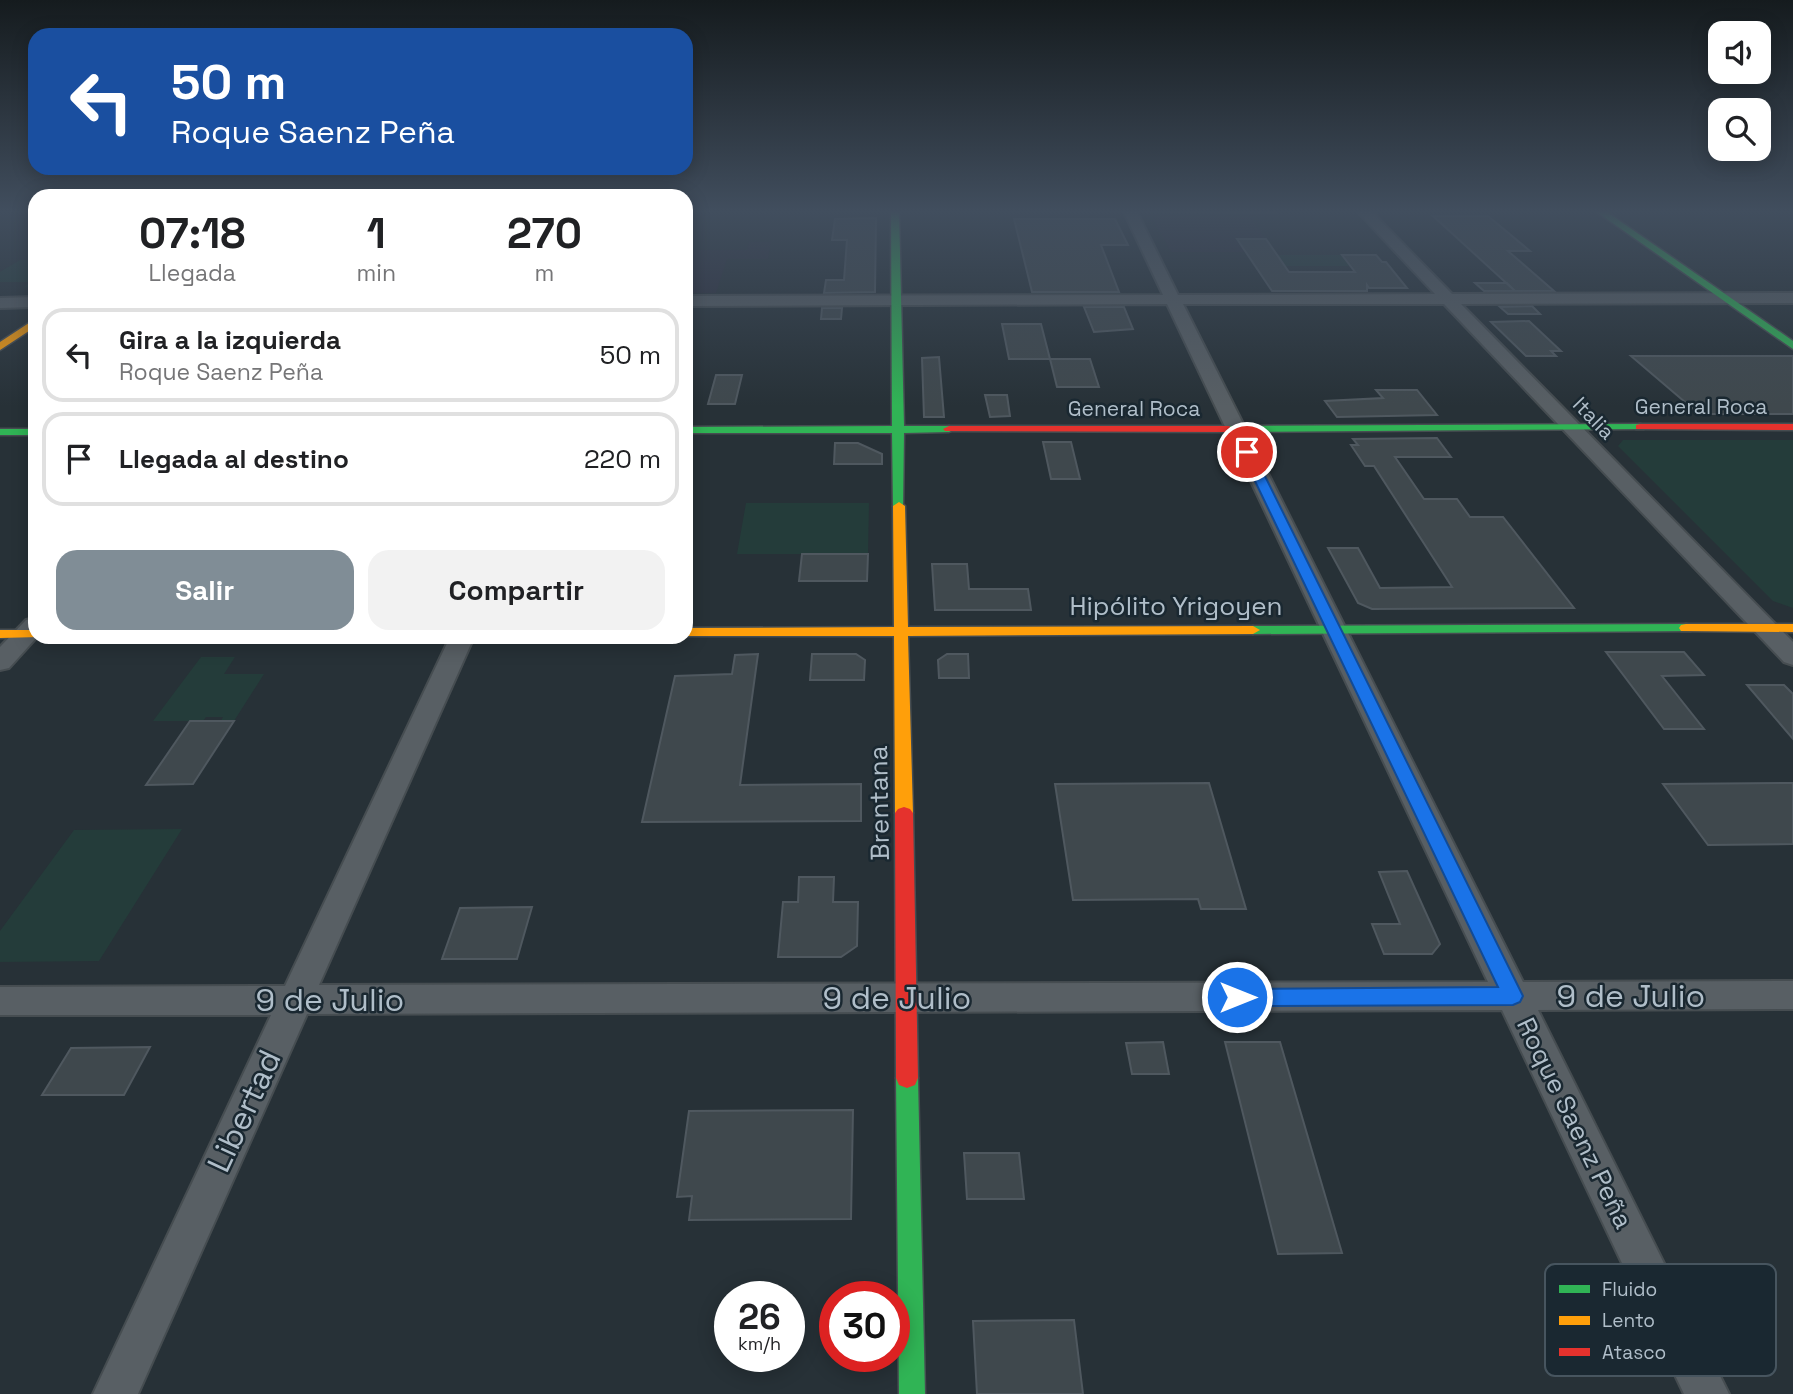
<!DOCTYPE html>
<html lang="es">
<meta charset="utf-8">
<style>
:root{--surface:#fff;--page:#f2f2f2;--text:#202124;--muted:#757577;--line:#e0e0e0;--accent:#808d96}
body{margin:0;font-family:"Space Grotesk",sans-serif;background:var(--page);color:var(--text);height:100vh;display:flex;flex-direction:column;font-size:26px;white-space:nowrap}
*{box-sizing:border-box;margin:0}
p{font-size:23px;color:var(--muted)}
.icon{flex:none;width:38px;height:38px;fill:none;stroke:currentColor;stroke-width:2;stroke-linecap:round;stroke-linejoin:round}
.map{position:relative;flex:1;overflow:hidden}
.drawer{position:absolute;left:28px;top:189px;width:665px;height:455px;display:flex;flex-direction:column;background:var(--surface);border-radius:21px;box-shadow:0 4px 18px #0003}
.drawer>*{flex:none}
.guide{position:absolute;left:28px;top:28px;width:665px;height:147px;border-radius:21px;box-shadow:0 4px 18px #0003;background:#1a4fa0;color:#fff;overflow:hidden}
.controls{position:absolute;left:1708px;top:21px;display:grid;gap:14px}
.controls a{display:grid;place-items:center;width:63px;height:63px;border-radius:14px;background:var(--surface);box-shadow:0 4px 18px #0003;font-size:35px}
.speed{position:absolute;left:714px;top:1281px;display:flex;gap:14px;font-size:35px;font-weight:700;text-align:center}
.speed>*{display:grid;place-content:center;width:91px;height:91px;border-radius:50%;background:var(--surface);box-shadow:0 4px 18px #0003;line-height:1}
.speed small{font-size:18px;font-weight:400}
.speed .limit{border:10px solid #d22;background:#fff;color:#111}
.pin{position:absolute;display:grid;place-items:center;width:60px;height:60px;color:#fff;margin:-30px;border:4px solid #fff;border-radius:50%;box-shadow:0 2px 7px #0007}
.me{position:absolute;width:77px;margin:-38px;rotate:90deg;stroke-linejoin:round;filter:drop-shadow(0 0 5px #0008)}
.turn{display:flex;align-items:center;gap:24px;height:147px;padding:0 28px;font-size:32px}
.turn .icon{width:91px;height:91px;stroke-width:2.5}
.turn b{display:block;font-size:49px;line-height:60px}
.eta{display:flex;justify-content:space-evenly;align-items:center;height:119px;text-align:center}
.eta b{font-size:42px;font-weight:800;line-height:49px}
.action{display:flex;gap:14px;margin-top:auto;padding:14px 28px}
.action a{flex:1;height:80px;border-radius:21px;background:var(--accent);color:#fff;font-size:28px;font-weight:800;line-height:80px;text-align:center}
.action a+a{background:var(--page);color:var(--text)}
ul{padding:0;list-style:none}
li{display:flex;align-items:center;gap:21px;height:94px;margin:0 14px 10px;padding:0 14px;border:4px solid var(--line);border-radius:21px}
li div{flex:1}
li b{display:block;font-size:26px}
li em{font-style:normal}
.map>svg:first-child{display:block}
.medical{fill:#2c2e3c}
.green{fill:#243c3a}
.building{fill:#3f484d;stroke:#4f585f;stroke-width:2}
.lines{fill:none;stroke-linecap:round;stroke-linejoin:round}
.street-casing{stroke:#464d51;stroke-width:4}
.fast-casing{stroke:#464d51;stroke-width:3}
.slow-casing{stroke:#464d51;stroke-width:3}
.jam-casing{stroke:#464d51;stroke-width:3}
.street{fill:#585f64;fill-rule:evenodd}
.fast{fill:#30b455;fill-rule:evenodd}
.slow{fill:#ff9f0a;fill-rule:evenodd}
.jam{fill:#e5322d;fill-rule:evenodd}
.route{fill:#1a73e8;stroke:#114b97;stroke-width:2}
.labels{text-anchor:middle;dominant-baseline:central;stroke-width:5;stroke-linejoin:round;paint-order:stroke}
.far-street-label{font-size:21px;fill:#b0bec9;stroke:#1a2831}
.street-label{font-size:26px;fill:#b0bec9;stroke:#1a2831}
.near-street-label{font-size:32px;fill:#b0bec9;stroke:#1a2831}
.key{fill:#1a2831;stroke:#47555f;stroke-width:2}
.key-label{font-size:19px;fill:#b0bec9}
</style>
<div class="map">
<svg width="1793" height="1394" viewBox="0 0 1793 1394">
<rect width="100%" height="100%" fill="#273137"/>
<path class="medical" d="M1157 217H1251L1275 252H1171L1153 219Z
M749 242H771L768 259H727L716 293H686V250H747Z"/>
<path class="green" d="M1277 255H1342L1349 264 1364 266H1285Z
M20 260H35V284L23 288 31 282H0V272Z
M1623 440H1793V608L1773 601 1618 446Z
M746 503H869L868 554H737Z
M201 657H235L224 674H264L234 721H221L223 717H206L203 721H153Z
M182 829 99 961 0 962V931L74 830Z"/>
<path class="building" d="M1433 216H1488L1530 251H1508L1554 291H1515Z
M876 218 875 292 824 293 826 280H844L847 240H832L835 219Z
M1014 219H1115L1128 245H1101L1119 292H1032Z
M1237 239H1266L1289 272H1355L1342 255H1376L1382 262H1386L1407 288H1369L1367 285V291H1272Z
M1475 283H1507L1515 291H1484Z
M1532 306 1540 314H1508L1500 307Z
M1084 307H1124L1133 329 1094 332Z
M822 308H842L841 319H821Z
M1529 321 1561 351H1551L1556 356H1526L1491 322Z
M1002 324H1041L1050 359H1009Z
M1631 356H1793V414H1699Z
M939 357 944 417H924L922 358Z
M1050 359H1090L1099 387H1057Z
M716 375H742L735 404H708Z
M1376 390H1417L1437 415 1337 417 1325 401 1383 398Z
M985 395H1007L1010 416 990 417Z
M1437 438 1451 457H1395L1424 499H1457L1470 517H1503L1574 608 1372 609 1358 603 1328 548H1358L1380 588 1452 587 1374 466H1365L1351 445H1358L1353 439Z
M1043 442H1071L1080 479H1051Z
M835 443H858L882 454V464H834Z
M802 554H868L867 581H799Z
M932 564H967L969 589H1028L1031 610H935Z
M1606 652H1684L1704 675 1662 676 1704 729H1664Z
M758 654 740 785 861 784V821L642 822 675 676 732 674 735 655Z
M812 654H856L865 660 864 680H810Z
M947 654H968L969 678H939L938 660Z
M1747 685H1784L1793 694V739Z
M190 721H234L193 784 146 785Z
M1209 783 1246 909H1201L1198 899 1073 900 1055 784Z
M1793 783V844L1708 845 1663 784Z
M1407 871 1440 944 1432 954H1384L1372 924H1400L1379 872Z
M799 877H834L833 902H858L857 946 841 957H778L783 902H798Z
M532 907 517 959H442L460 908Z
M1163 1042 1169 1074H1132L1126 1043Z
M1225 1042H1280L1342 1253 1278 1254Z
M150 1047 124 1095H42L71 1048Z
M853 1110 851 1219 689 1220 692 1196 677 1197 689 1111Z
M964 1153H1019L1024 1199H967Z
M1074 1320 1083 1394H977L973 1321Z"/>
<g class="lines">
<defs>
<path id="street" d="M1123 210H1136L1178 295 1435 294 1356 210H1370L1452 294 1793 293V303L1461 304 1793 642V665L1784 662 1444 304H1183L1523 982 1793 981V1009L1538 1010 1729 1394H1684L1502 1010 307 1014 138 1394H93L271 1015H0V987L285 986 450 637H474L319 985 1488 982 1167 304 686 306V296L1163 295Z
M35 297V307L0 308V298Z
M35 618 37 637 9 668 0 670V647L26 620Z"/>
<path id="fast" d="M899 210 904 426H949L955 429 949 432 904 433 903 509 899 510 893 506 892 433H686V427L892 426 891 211Z
M1594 210H1604L1793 341V349Z
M1640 424 1644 425V429L1229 432 1223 429 1229 426Z
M0 429H35V435H0Z
M1686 624 1691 625 1693 628 1691 631 1253 634 1246 630 1253 626Z
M907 1068 915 1071 918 1078 925 1394H899L896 1078 899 1071Z"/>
<path id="slow" d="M891 210H1281L1277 212Z
M35 319V327L0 350V342Z
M899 502 905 506 908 627 1253 626 1260 630 1253 634 908 636 913 813 910 817H898L895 813 894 636H686V628L894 627 893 506Z
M1686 624H1793V632L1681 631 1679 628 1681 625Z
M0 630H35V637H40L0 638Z"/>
<path id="jam" d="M1640 424H1793V430L1636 429V425Z
M949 426H1229L1235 429 1229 432 945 431 943 429Z
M904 807 910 809 913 813 918 1078 915 1085 907 1088 899 1085 896 1078 895 813 898 809Z"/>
</defs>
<use href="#street" class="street-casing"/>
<use href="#fast" class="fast-casing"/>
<use href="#slow" class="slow-casing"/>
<use href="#jam" class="jam-casing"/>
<use href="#street" class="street"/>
<use href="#fast" class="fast"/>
<use href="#slow" class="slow"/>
<use href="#jam" class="jam"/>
</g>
<linearGradient id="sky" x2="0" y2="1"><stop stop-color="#151b1e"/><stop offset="0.52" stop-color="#414e5e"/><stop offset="1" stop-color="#414e5e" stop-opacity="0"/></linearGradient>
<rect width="1793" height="406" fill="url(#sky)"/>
<path class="route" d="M1243 449 1253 452 1523 996 1520 1002 1513 1005 1237 1006 1229 1004 1226 997 1229 991 1237 989 1498 987 1241 452Z"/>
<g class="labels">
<g class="far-street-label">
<text x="1701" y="406">General Roca</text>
<text x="1134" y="408">General Roca</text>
<text transform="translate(1594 418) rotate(46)">Italia</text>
</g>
<g class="street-label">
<text x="1176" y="606">Hipólito Yrigoyen</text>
<text transform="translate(879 803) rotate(-91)">Brentana</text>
<text transform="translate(1575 1123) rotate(64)">Roque Saenz Peña</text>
</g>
<g class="near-street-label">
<text x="1631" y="996">9 de Julio</text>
<text x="897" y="998">9 de Julio</text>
<text x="330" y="1000">9 de Julio</text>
<text transform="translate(244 1111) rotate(-65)">Libertad</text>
</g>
</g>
<rect x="1545" y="1264" width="231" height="112" rx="10" class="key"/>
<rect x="1559" y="1285" width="31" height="8" fill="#30b455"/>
<rect x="1559" y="1316" width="31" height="9" fill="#ff9f0a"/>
<rect x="1559" y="1348" width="31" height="8" fill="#e5322d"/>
<g class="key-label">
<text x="1602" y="1296">Fluido</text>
<text x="1602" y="1327">Lento</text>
<text x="1602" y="1359">Atasco</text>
</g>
</svg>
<div class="controls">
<a><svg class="icon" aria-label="sound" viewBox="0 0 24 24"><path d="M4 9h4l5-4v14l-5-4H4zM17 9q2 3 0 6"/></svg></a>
<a><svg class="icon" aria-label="search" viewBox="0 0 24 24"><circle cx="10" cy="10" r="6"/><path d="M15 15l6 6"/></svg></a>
</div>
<div class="speed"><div>26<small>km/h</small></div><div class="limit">30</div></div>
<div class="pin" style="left:1247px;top:452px;background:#d93025"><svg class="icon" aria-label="arrive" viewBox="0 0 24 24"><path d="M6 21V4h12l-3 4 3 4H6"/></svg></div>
<svg class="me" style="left:1237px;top:997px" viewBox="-20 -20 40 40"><circle r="17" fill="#1a73e8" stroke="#fff" stroke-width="3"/><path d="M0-11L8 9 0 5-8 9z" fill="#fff"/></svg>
<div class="guide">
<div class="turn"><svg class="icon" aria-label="left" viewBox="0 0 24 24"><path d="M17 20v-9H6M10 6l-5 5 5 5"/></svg><div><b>50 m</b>Roque Saenz Peña</div></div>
</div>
<section class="drawer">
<div class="eta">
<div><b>07:18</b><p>Llegada</p></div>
<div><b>1</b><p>min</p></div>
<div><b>270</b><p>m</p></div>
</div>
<ul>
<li><svg class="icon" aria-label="left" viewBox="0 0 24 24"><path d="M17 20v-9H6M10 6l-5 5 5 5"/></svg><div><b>Gira a la izquierda</b><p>Roque Saenz Peña</p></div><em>50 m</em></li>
<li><svg class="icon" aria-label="arrive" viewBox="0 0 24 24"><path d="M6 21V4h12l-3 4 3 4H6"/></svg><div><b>Llegada al destino</b></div><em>220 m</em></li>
</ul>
<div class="action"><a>Salir</a><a>Compartir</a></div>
</section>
</div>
